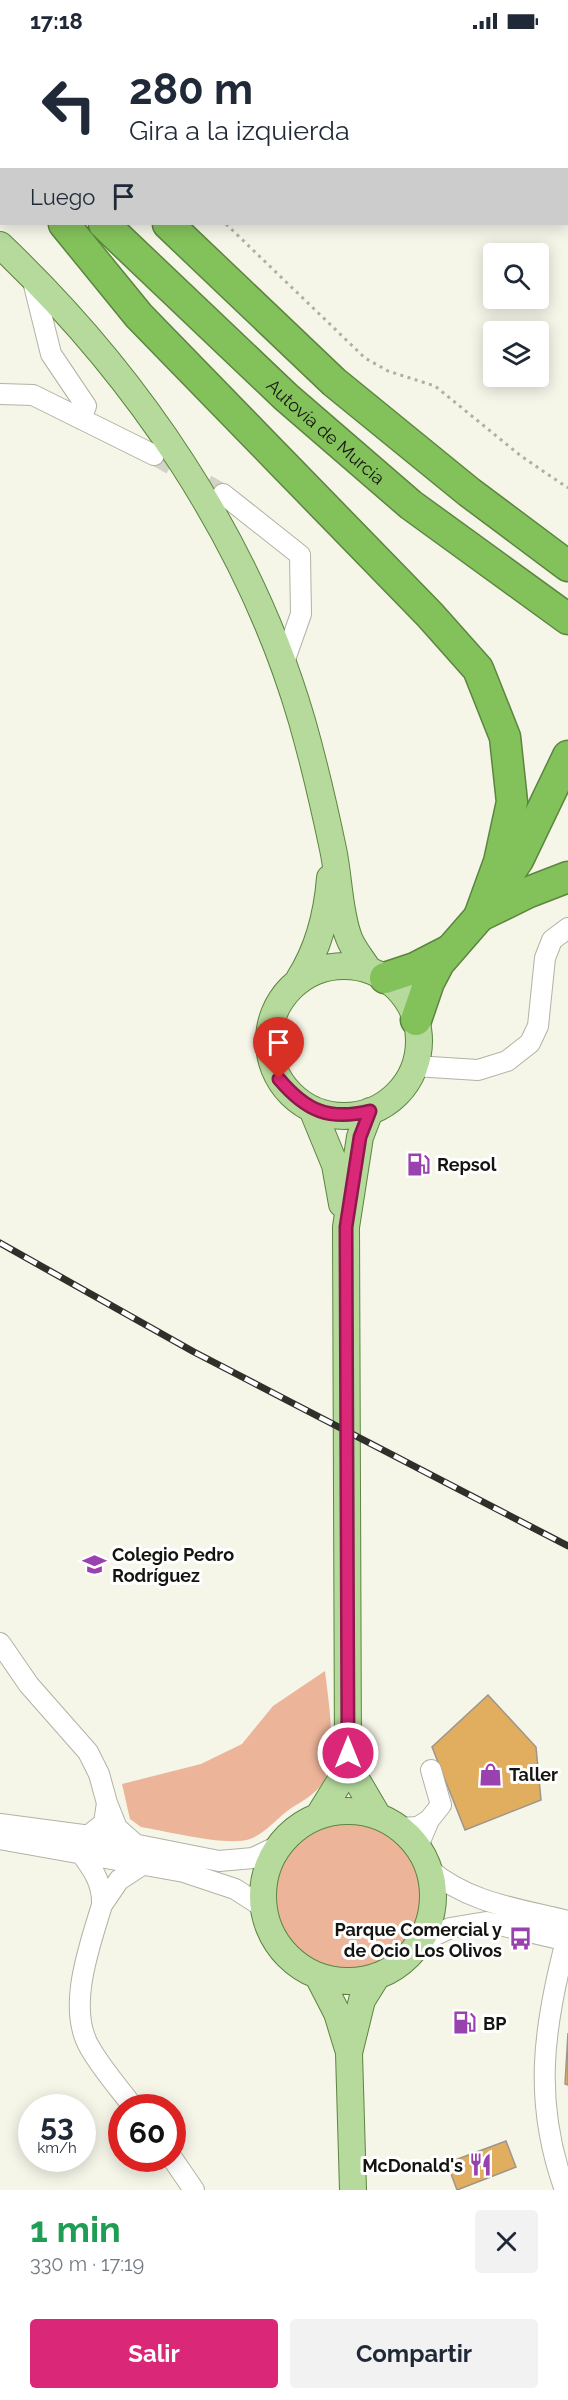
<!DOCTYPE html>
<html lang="es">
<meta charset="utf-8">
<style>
:root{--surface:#fff;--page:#f2f2f3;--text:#1f2937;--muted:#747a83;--accent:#db2777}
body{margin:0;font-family:Raleway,sans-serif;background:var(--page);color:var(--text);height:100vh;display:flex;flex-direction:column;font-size:22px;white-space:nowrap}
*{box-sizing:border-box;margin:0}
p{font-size:20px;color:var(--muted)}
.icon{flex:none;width:33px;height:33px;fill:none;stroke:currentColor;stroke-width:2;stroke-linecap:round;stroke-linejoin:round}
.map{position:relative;height:2148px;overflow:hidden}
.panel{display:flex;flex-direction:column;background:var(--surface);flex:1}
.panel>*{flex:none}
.top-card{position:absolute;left:0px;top:0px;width:568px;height:183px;box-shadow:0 3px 15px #0003;background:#fff;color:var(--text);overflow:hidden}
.buttons{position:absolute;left:483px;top:201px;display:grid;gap:12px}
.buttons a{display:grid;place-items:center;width:66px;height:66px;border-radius:6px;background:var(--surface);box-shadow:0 3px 15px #0003;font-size:30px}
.speed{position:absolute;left:18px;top:2052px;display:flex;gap:12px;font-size:30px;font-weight:700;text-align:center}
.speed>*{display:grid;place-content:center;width:78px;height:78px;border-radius:50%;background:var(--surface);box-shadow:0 3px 15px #0003;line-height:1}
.speed small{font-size:15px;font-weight:400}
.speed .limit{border:9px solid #d22;background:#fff;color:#111}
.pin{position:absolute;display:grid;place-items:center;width:51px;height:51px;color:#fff;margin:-62px -26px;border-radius:50% 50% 50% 0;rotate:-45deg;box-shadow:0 0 6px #0007}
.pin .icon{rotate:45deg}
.me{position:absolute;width:66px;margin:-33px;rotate:0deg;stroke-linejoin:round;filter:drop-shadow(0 0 4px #0008)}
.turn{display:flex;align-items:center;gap:21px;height:126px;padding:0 30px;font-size:27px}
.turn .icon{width:78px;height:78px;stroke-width:2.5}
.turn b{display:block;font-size:42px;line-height:51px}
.then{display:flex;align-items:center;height:57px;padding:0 30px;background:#0003;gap:12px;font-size:22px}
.round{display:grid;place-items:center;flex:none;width:63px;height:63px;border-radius:6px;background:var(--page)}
.head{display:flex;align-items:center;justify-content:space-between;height:102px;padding:0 30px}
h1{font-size:36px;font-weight:700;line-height:45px;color:#1e9e55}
.cta{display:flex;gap:12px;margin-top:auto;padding:12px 30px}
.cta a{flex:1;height:69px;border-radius:6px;background:var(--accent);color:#fff;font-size:24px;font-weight:700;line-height:69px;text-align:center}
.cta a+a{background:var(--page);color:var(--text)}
.status{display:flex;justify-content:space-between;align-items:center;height:42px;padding:0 30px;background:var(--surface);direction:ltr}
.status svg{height:16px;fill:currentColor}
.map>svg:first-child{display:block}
.green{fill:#ecb499}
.building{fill:#e1ad5f;stroke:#9e968c;stroke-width:1.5}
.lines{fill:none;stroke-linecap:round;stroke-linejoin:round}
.minor-tunnel{stroke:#d3d3c8;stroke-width:20;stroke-dasharray:20 10;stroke-linecap:butt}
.minor-casing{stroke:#b2b2a5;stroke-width:22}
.major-casing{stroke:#5c8540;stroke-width:28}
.highway-casing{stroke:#5c8540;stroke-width:33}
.path{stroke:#afafa5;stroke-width:3;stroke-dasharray:3 4.5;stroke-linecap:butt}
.minor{stroke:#fff;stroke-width:20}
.major{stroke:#b5da9c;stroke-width:26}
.highway{stroke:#83c25a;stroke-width:30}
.rail-casing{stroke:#30302b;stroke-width:7}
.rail{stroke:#fff;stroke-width:4.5;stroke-dasharray:14;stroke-linecap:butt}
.route-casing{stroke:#8e194d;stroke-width:15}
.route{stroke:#db2777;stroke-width:10}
.labels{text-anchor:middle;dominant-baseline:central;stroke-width:6;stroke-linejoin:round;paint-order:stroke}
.street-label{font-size:18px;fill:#141410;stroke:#fff}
.poi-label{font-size:18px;font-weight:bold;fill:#141410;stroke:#fff;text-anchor:start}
</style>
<div class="status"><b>17:18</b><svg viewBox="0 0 49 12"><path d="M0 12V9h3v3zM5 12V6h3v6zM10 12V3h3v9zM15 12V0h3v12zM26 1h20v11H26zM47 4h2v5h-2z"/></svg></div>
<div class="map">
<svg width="568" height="2148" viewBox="0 0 568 2148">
<rect width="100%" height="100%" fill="#f5f5e8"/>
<path class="green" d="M470 0H568V137L567 2Z
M325 1629C328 1657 339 1718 322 1742 313 1754 302 1759 290 1767 276 1777 266 1791 250 1797 228 1805 166 1789 141 1785L130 1777 122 1742 201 1722 242 1702 273 1664Z
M275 1853a74 74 0 1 1 148 0a74 74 0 1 1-148 0Z"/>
<path class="building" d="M488 1653 536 1705 541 1758 465 1788 432 1705Z
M568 1991V2043L565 2042Z
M568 1991V2043L565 2042Z
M506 2099 516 2125 457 2148 447 2121Z"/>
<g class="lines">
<path class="minor-tunnel" d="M154 413 223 452"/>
<defs>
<path id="minor" d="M32 235 51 312 86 364 81 377
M0 352 33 353 154 413
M223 452 300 513 301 572 284 620
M415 1024 478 1028 507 1019 530 1001 538 984 545 916 552 898 568 886
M0 1601 29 1643 88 1710 99 1732 107 1761
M0 1782 98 1795 219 1819 253 1816 278 1804
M400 1786 418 1785 429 1778
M88 1794 104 1781 107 1761 117 1786 135 1802
M0 1797 184 1830 235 1847 263 1865
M418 1804 429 1778 441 1763 431 1728
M80 1810C92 1826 103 1841 102 1863L119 1838 142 1823
M429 1827C468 1861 520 1867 568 1879
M102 1863C90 1903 66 1966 90 2006 102 2027 119 2046 134 2066
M419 1901 450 1886 486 1880 568 1899
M172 2116 194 2148
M565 2148C533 2060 543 1987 566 1899"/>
<path id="major" d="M0 203C137 333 249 497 302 679 314 721 324 764 333 807 339 834 339 871 349 896 353 907 362 917 368 927
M269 999a75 75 0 1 1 150 0a75 75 0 1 1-150 0Z
M299 937C319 906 327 873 330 836
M312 1067 335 1123 342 1162
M370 1069 360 1095 346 1185 348 1711 355 1735 378 1774
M263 1854a85 85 0 1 1 170 0a85 85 0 1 1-170 0Z
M319 1773 340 1739 348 1711
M318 1934 337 1971 348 2007
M353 2148 349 2011 362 1958 377 1934"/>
<g id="highway">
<path d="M2 0 4 2"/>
<path d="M0 52 2 54"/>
<path d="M0 102 2 104"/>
<path d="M64 182 139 274 430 573 478 627 505 695 512 760 499 820 479 875"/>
<path id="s1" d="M104 182 286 355 411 463 568 577"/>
<path d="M168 182 334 340 469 450 568 524"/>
<path d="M484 872 529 850 568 835"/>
<path d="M385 936 415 926 448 909"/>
<path d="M416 978 429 940 439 921 479 875 518 818 568 714"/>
</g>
</defs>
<use href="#minor" class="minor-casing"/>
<use href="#major" class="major-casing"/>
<use href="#highway" class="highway-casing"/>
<path class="path" d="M37 0 38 2
M226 182 365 316 388 329 435 344 521 414 568 446"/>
<use href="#minor" class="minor"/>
<use href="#major" class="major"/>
<use href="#highway" class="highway"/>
<defs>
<path id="rail" d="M0 1201 194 1310 568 1504"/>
</defs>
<use href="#rail" class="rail-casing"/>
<use href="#rail" class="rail"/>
</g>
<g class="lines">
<defs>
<path id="route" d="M279 1037C306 1069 329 1079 370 1069L360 1095 346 1185 348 1711"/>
</defs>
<use href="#route" class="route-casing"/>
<use href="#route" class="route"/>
</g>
<defs>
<symbol id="fuel-bare" viewBox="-9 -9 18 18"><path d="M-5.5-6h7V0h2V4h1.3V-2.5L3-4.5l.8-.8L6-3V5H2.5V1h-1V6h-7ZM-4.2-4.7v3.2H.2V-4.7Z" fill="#9942af" stroke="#fff" stroke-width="2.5" paint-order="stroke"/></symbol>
<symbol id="school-bare" viewBox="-9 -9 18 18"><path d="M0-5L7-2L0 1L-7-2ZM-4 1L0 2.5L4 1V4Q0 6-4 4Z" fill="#9942af" stroke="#fff" stroke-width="2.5" paint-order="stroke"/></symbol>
<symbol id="shop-bare" viewBox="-9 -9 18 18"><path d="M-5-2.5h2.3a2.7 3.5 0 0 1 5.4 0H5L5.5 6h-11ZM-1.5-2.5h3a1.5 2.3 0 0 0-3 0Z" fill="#9942af" stroke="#fff" stroke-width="2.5" paint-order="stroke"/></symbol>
<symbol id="bus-bare" viewBox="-9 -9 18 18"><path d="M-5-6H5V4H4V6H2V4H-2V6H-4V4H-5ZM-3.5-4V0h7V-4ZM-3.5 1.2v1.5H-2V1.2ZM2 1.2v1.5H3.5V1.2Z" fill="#9942af" stroke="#fff" stroke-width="2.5" paint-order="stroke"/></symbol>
<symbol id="restaurant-bare" viewBox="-9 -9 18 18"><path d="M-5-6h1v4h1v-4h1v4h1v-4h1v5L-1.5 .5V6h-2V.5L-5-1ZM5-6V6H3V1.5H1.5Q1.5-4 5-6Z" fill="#9942af" stroke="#fff" stroke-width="2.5" paint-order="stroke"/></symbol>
</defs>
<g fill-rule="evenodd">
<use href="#fuel-bare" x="402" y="1106" width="33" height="33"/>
<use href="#school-bare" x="78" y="1506" width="33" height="33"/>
<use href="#shop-bare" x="474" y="1716" width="33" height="33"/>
<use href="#bus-bare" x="504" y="1880" width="33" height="33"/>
<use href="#fuel-bare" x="448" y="1964" width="33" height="33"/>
<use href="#restaurant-bare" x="464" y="2106" width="33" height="33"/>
</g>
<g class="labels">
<g class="street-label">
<text stroke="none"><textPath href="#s1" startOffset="304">Autovía de Murcia</textPath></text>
</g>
<g class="poi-label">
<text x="437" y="1122">Repsol</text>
<text x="112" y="1512">Colegio Pedro<tspan x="112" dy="21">Rodríguez</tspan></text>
<text x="509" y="1732">Taller</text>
<text x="502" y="1887" text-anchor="end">Parque Comercial y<tspan x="502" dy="21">de Ocio Los Olivos</tspan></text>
<text x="483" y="1981">BP</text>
<text x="463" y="2123" text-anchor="end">McDonald's</text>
</g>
</g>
</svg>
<div class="buttons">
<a><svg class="icon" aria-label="search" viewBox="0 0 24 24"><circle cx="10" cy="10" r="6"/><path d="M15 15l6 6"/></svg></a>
<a><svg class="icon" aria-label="layers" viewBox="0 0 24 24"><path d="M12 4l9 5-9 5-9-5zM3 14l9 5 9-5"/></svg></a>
</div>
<div class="speed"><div>53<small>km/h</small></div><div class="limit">60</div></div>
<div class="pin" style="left:279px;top:1037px;background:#d93025"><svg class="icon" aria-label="arrive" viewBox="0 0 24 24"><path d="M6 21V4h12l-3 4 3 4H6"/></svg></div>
<svg class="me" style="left:348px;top:1711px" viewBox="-20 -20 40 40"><circle r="17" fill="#db2777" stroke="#fff" stroke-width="3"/><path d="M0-11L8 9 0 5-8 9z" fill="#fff"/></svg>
<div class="top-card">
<div class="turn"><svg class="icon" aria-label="left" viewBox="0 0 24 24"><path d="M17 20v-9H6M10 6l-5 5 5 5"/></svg><div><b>280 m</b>Gira a la izquierda</div></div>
<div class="then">Luego<svg class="icon" aria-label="arrive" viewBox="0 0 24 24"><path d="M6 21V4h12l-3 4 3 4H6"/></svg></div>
</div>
</div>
<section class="panel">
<div class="head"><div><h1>1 min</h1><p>330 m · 17:19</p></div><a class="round"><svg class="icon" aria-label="close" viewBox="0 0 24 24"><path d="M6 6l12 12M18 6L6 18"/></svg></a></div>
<div class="cta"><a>Salir</a><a>Compartir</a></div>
</section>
